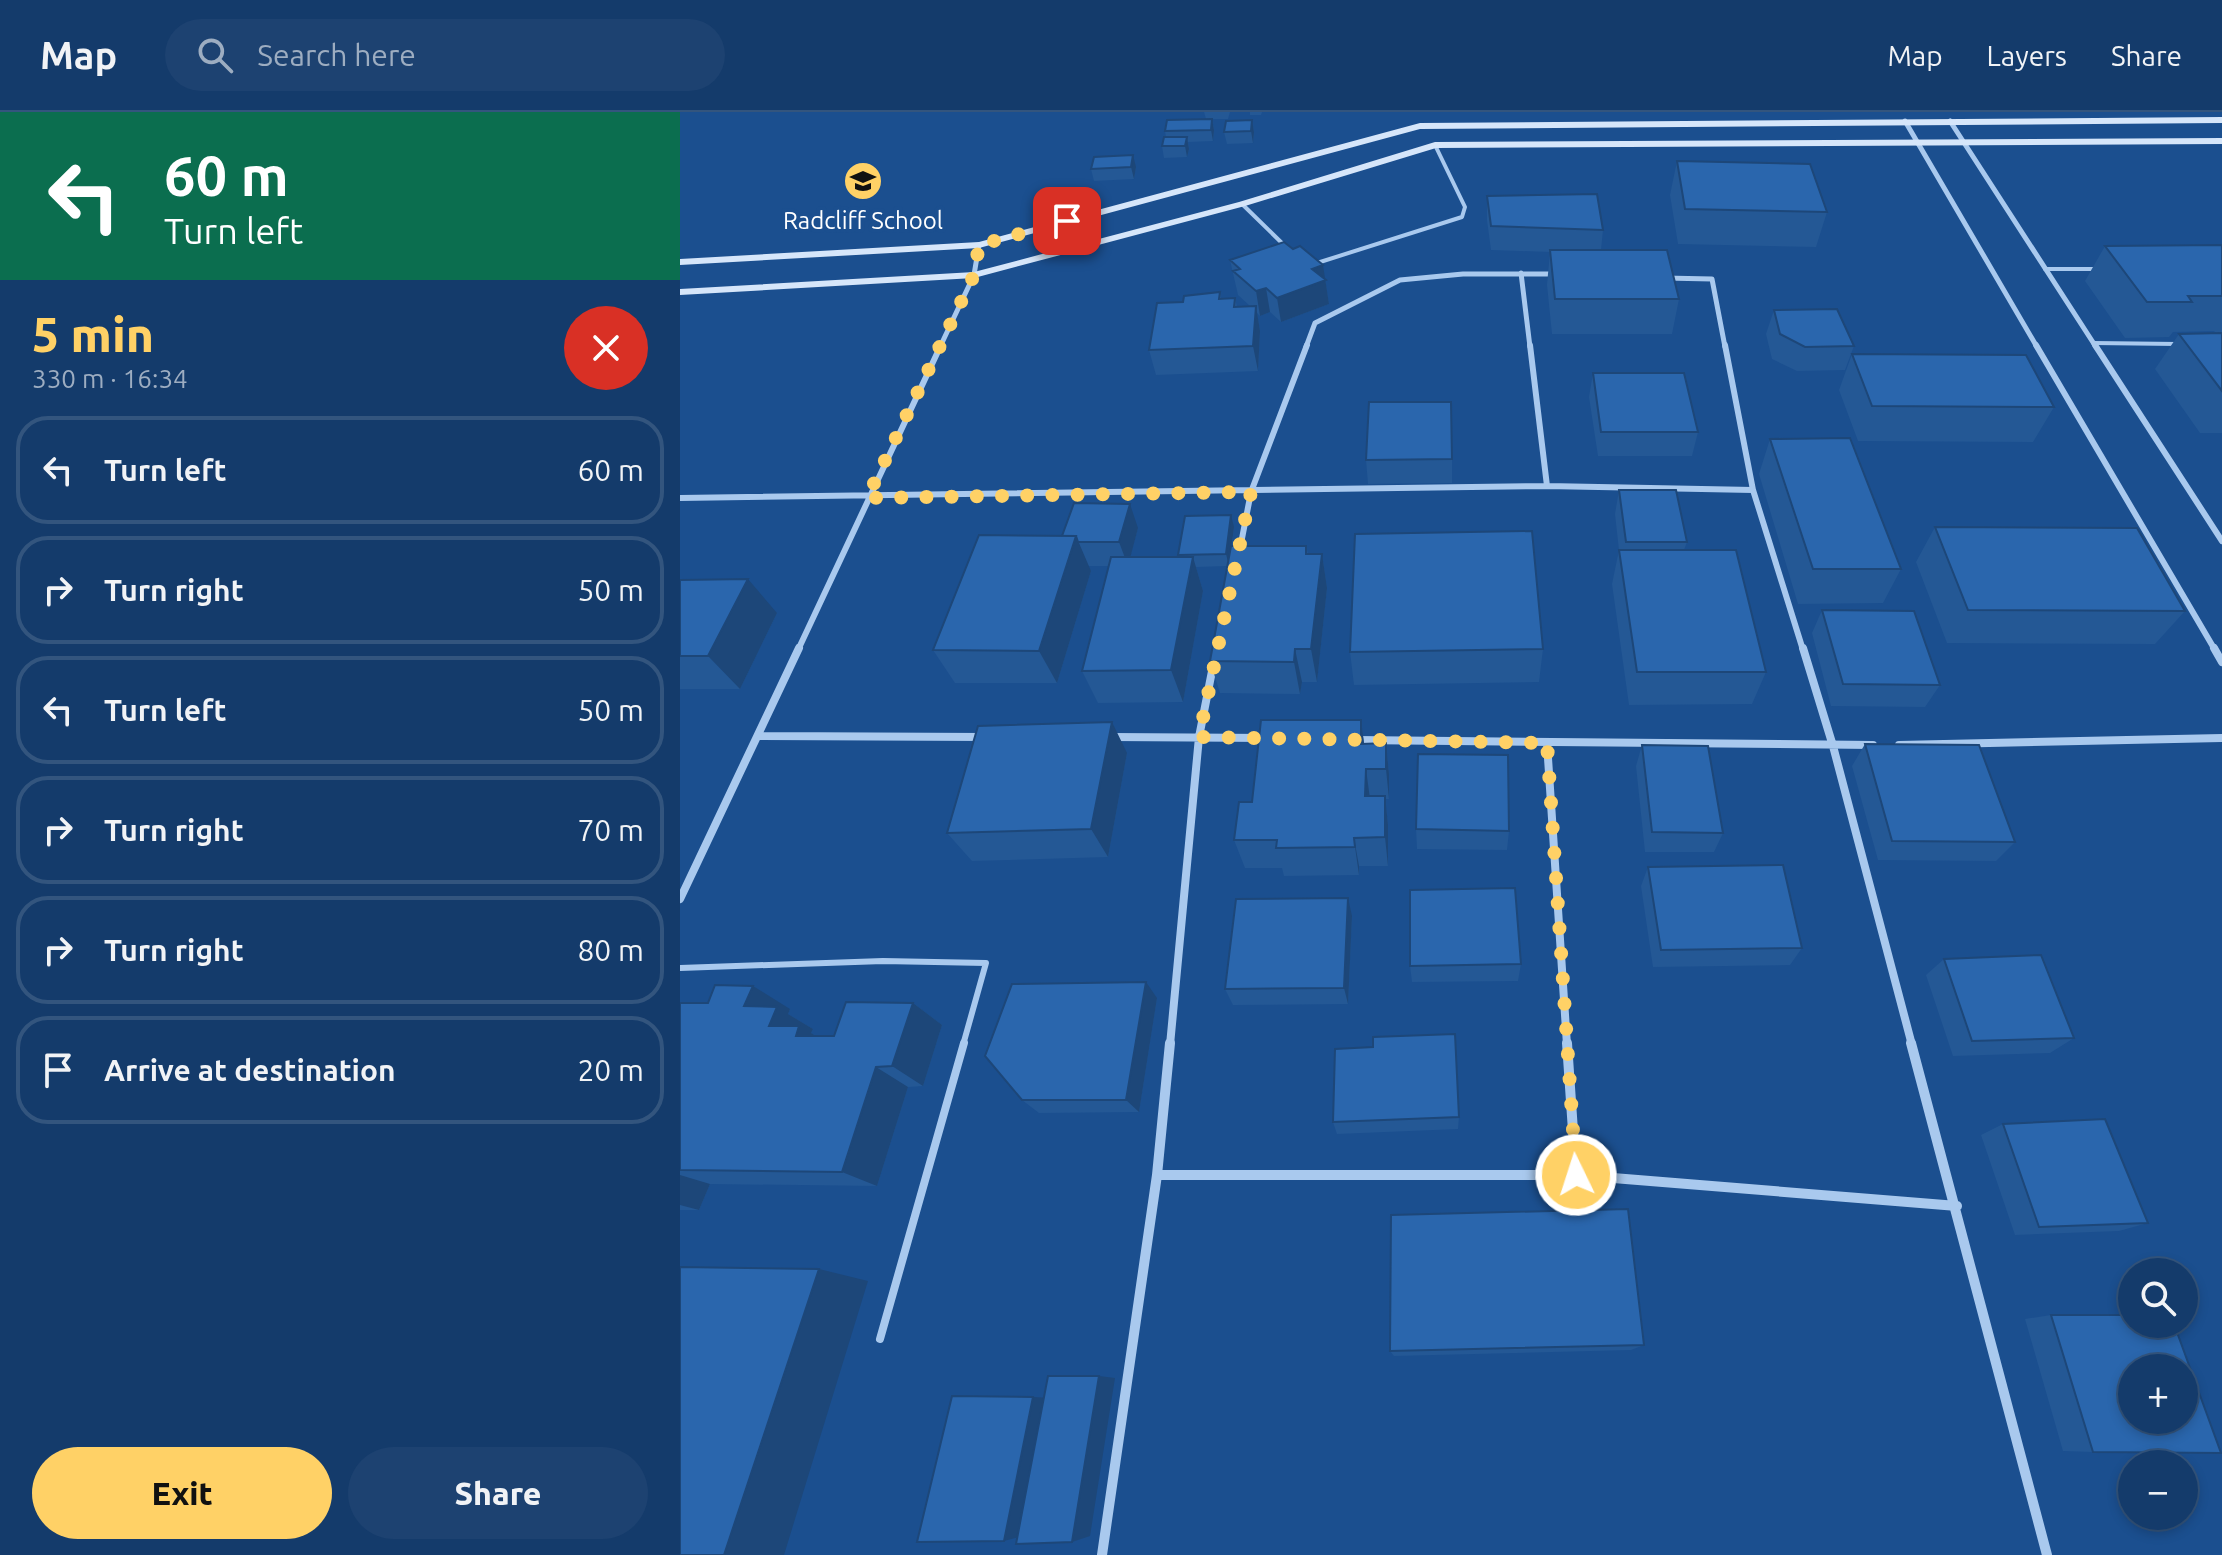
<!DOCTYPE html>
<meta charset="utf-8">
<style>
:root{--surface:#143b6b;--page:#1d4271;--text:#f1f3f6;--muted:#9dadc1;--line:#33557e;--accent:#ffd166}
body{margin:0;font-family:Ubuntu,sans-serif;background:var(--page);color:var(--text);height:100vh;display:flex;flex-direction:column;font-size:30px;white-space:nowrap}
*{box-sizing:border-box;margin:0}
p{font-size:26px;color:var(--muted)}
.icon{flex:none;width:44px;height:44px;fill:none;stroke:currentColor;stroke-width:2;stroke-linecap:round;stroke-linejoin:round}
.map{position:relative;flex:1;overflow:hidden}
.side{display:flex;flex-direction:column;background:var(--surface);width:680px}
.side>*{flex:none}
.top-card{background:#0b6e4f;color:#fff;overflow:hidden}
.tools{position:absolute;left:1438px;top:1146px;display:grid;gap:16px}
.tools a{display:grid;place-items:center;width:80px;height:80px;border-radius:50%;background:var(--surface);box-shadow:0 4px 12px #0003,0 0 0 2px var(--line);font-size:40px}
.pin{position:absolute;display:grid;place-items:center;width:68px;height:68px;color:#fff;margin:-34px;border-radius:16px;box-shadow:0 4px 12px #0006}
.me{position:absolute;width:88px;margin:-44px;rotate:356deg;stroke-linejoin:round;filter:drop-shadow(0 0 6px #0008)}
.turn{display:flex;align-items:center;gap:28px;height:168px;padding:0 32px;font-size:36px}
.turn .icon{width:104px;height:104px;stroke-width:2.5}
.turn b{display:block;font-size:56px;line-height:68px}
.round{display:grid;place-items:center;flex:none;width:84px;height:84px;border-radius:42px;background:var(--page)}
.head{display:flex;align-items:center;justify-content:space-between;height:136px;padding:0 32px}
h1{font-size:48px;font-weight:800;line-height:60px;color:var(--accent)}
.action{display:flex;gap:16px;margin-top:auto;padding:16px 32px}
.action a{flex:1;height:92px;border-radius:48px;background:var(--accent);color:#111;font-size:32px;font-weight:800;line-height:92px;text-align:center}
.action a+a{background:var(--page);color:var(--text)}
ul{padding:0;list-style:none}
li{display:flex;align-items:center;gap:24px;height:108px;margin:0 16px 12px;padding:0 16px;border:4px solid var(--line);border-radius:32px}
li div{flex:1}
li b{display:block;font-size:30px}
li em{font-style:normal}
header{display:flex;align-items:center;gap:48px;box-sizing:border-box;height:112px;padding:0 40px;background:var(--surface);border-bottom:2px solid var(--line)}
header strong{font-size:38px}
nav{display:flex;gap:44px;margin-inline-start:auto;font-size:28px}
.search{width:560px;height:72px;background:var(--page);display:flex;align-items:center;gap:20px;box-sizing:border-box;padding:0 28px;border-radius:44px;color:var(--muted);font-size:30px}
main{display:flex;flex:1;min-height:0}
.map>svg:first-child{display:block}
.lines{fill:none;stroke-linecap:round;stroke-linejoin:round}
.lane-far2{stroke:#a9c9ee;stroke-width:4}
.lane-far1{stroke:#a9c9ee;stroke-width:6}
.lane{stroke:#a9c9ee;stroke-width:8}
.street-far3{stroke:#a9c9ee;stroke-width:5}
.street-far2{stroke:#a9c9ee;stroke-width:6}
.street-far1{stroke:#a9c9ee;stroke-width:8}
.street{stroke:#a9c9ee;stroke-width:10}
.secondary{fill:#d6e6fa;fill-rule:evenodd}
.wall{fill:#245895}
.shaded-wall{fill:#1d4779}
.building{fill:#2a66ad;stroke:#1d4779;stroke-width:2;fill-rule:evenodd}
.route{stroke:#ffd166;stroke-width:14;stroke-dasharray:0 25.2}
.labels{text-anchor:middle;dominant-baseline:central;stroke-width:8;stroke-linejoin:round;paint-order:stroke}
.far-poi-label{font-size:24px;fill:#fff;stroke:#1b4f8f}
</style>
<header>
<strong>Map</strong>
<div class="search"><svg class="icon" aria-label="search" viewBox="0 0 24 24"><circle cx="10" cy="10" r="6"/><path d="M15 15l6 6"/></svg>Search here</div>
<nav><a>Map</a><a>Layers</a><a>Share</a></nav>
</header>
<main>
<section class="side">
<div class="top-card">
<div class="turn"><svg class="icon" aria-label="left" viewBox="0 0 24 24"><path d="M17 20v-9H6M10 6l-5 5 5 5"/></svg><div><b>60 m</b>Turn left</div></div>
</div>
<div class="head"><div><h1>5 min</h1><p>330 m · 16:34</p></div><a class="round" style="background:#d93025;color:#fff"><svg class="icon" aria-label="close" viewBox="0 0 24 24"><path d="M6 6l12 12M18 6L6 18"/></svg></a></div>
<ul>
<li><svg class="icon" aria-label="left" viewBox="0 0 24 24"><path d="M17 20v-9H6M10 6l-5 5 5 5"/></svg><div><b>Turn left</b></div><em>60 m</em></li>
<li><svg class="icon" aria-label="right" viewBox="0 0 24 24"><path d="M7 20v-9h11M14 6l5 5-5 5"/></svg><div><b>Turn right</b></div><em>50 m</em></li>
<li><svg class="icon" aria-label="left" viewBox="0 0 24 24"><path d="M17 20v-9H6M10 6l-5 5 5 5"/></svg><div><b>Turn left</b></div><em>50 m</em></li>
<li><svg class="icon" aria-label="right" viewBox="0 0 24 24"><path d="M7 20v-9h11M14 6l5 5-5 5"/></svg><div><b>Turn right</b></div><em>70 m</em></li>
<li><svg class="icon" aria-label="right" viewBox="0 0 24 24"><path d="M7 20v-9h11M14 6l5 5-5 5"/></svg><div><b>Turn right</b></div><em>80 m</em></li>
<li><svg class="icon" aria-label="arrive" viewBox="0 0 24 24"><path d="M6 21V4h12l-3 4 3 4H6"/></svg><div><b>Arrive at destination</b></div><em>20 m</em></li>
</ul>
<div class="action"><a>Exit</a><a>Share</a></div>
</section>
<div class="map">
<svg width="1542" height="1443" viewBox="0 0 1542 1443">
<rect width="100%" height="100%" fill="#1b4f8f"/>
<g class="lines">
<path class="lane-far2" d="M562 92 606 135
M637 151 782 105 785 95 755 33
M1365 157H1418
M1413 231 1498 232"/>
<path class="lane-far1" d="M0 856 203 849 306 851 283 933"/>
<path class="lane" d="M200 1227 284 931"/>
<path class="street-far3" d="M1225 9 1357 235
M1270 9 1416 235
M841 161 850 235
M984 166 1032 167 1045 235
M260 235 294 163 299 133
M626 235 635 211 720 168 783 162H879"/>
<path class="street-far2" d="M1045 233 1073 378 1123 538
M1356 233 1535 538
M1415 233 1542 429
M867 374 1073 378
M0 386 867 374 850 233
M559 442 571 380 627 233
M118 538 261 233"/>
<path class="street-far1" d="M1123 536 1153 634 1232 933
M1534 536 1542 550
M80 624 305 625
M431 625 589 626
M675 628 1193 633
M867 631 887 933
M1219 633 1542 626
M0 787 119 536
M490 933 519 625 534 549"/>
<path class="street" d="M887 931 896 1063
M1231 931 1367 1443
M477 1063H896L1277 1094
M422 1443 477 1063 490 931"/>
<path class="secondary" d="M1542 5V11L740 17 299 136 0 153V147L299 130 740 11Z
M1542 26V32L756 36 565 94 294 166 0 183V177L294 160 559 90 755 30Z"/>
</g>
<path class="wall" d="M524 0H550L548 7H532L534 18 533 29 508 30 509 37 507 45 484 46 482 34 486 25 485 19 526 7Z
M570 0H582L581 3H570Z
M572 8 574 20 573 31 547 32 544 20Z
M997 49 1147 100 1136 135 998 132 990 83Z
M456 55 454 67 414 69 411 57Z
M807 84 923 118 921 138 999 187 992 222H872L867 173 870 140 811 138 807 108Z
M1542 133V321H1520L1475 257 1499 222 1536 221 1534 219 1493 220 1489 225 1445 226 1405 169 1425 134Z
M550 148 645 167 649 192 601 210 590 200 580 204 577 201 580 219 578 259 476 263 469 238 503 190 540 180 541 186H555L557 195 570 194 558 183Z
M1094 198 1174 234 1165 258 1117 259 1092 247 1086 222Z
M1172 242 1374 295 1353 330 1178 329 1159 278Z
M913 261 1018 320 1012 344H918L909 285Z
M1090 327 1221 457 1203 491 1118 492 1079 362Z
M772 347V371L688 372 686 348Z
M939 378 1007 430 1004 438 1086 560 1072 592 949 593 932 472 939 438 935 402Z
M554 415 552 434H626L628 442H642L647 476 637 570H622L620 582 540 581 530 549 547 454 516 455 523 479 503 590 418 591 402 559 429 454H408L411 459 377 571H275L253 538 382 424 458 416 450 445H498V443Z
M1255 415 1505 499 1475 532 1267 531 1236 450Z
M0 468 97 501 60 577H0Z
M1142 498 1260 573 1245 595 1151 594 1132 521Z
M863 537 859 570 674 573 670 540Z
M681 608 684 632 706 631 709 662V687H705L708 713V754H679V763L604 764 602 756H565L554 728 572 690Z
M1185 632 1335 730 1316 749 1198 748 1172 654Z
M962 633 1043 721 1034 740H965L956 654Z
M447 641 428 745 292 749 267 721Z
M736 717 829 719 827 738 737 737Z
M968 755 1122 836 1110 853 973 855 961 774Z
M672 804 668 892 553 893 545 877Z
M1264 847 1394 926 1370 941 1273 944 1246 863Z
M841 852 838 869 732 870 730 854Z
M477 886 459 1000 359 1001 342 988Z
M0 891 110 897 108 902 133 917 131 921 135 924H154L233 891 262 913 243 974 228 975 197 1074 30 1072 19 1098H0Z
M693 935 779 1005 778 1017 657 1022 653 1010Z
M1323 1012 1468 1111 1439 1119 1335 1123 1301 1023Z
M1371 1203 1413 1340 1383 1339 1345 1207Z
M964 1233 951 1238 714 1244 710 1239Z"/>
<path class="shaded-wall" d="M532 7 534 18 533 29 531 18Z
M572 8 574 20 573 31 571 19Z
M507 25 509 37 507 45 505 34Z
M453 43 456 55 454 67 451 55Z
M643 153 649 192 601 210 597 186 632 157Z
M586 176 590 200 580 204 576 179Z
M576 194 580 219 578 259 573 234Z
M450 392 458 416 448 454 439 430Z
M551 403 554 415 549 454 546 442Z
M396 424 411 459 377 571 359 539Z
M642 442 647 476 637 570 631 537Z
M513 445 523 479 503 590 491 558Z
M68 467 97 501 60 577 28 544Z
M615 537 622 570 620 582 614 550Z
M681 608 685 639 681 632Z
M432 610 447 641 428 745 411 717Z
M706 631 709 662V687L706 657Z
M686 657 690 687 685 684Z
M705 684 708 713V754L705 725Z
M674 726 679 754V763L675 735Z
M668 786 672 804 668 892 664 876Z
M466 870 477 886 459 1000 446 988Z
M73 874 110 897 108 902 133 917 131 921 154 936 151 945 89 914 64 894Z
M233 891 262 913 243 974 212 954Z
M196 955 228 975 197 1074 162 1060Z
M0 1063 30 1072 19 1098 0 1093Z
M139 1157 188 1169 104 1443H44Z
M419 1264 435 1266 410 1424 392 1430Z
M353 1285 372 1286 346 1423 324 1429Z"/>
<path class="building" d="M532 7 531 18 485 19 487 8Z
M572 8 571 19 544 20 546 9Z
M484 25H507L505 34H482Z
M453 43 451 55 411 57 414 45Z
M997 49 1130 52 1147 100 1005 97Z
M917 82 923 118 811 114 807 84Z
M604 130 613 137 620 134 643 153 632 157 646 168 597 186 586 176 576 179 553 159 560 157 550 148Z
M1542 133V184H1508L1512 190H1467L1425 134Z
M870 138H987L999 187H875Z
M540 180 539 187 555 186 554 195 576 194 573 234 469 238 477 191 503 190 504 184Z
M1157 197 1174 234 1125 235 1100 222 1094 198Z
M1542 221V279L1499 222Z
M1172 242 1346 243 1374 295 1192 294Z
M913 261H1004L1018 320H921Z
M689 290H771L772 347 686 348Z
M1170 326 1221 457H1133L1090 327Z
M939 378H996L1007 430H946Z
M394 391 450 392 439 430H398L396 424H382Z
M551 403 546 442 498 443 505 404Z
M1255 415 1457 416 1505 499 1288 498Z
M852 419 863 537 670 540 675 422Z
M299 423 396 424 359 539 253 538Z
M551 434H626V442H642L631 537H615L614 550 530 549Z
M939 438H1056L1086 560H957Z
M431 445H513L491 558 402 559Z
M68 467 28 544H0V468Z
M1142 498 1234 499 1260 573 1163 572Z
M581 608H681V632L706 631V657H686L685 684H705V725L674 726 675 735 596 736 597 728H554L559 690H572Z
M432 610 411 717 267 721 298 614Z
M1185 632 1299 633 1335 730 1212 729Z
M962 633 1028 634 1043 721 972 720Z
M738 642 828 643 829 719 736 717Z
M1103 753 1122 836 981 838 968 755Z
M835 776 841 852 730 854V778Z
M668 786 664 876 545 877 556 787Z
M1361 843 1394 926 1292 929 1264 847Z
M466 870 446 988H342L305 944 332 872Z
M35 873 73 874 64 894 97 895 89 914H119L116 924H154L166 890 233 891 212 954 196 955 162 1060 0 1058V891H28Z
M775 922 779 1005 653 1010 655 937 693 935V925Z
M1425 1007 1468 1111 1359 1115 1323 1012Z
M948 1097 964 1233 710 1239 711 1103Z
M0 1155 139 1157 44 1443H0Z
M1371 1203H1452V1212H1494L1541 1341 1413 1340ZM1452 1256H1504V1308H1452Z
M368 1264H419L392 1430 336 1432Z
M272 1284 353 1285 324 1429 237 1430Z"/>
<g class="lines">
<path class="route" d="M387 109 299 133 294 163 187 386 571 380 519 625 867 631 896 1063"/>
</g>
<defs>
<symbol id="school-disc" viewBox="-11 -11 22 22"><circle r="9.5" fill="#ffd166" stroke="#1b4f8f"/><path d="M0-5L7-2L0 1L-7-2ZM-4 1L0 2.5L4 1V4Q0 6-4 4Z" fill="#111"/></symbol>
</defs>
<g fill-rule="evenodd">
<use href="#school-disc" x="161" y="47" width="44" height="44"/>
</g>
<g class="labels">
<g class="far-poi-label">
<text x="183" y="108">Radcliff School</text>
</g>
</g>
</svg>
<div class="tools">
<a><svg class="icon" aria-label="search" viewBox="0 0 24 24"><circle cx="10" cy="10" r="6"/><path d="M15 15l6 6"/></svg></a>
<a>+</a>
<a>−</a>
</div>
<div class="pin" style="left:387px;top:109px;background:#d93025"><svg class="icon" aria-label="arrive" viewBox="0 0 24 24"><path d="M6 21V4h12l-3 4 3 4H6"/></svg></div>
<svg class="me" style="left:896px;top:1063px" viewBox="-20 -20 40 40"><circle r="17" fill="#ffd166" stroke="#fff" stroke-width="3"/><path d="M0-11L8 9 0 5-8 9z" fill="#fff"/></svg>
</div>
</main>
